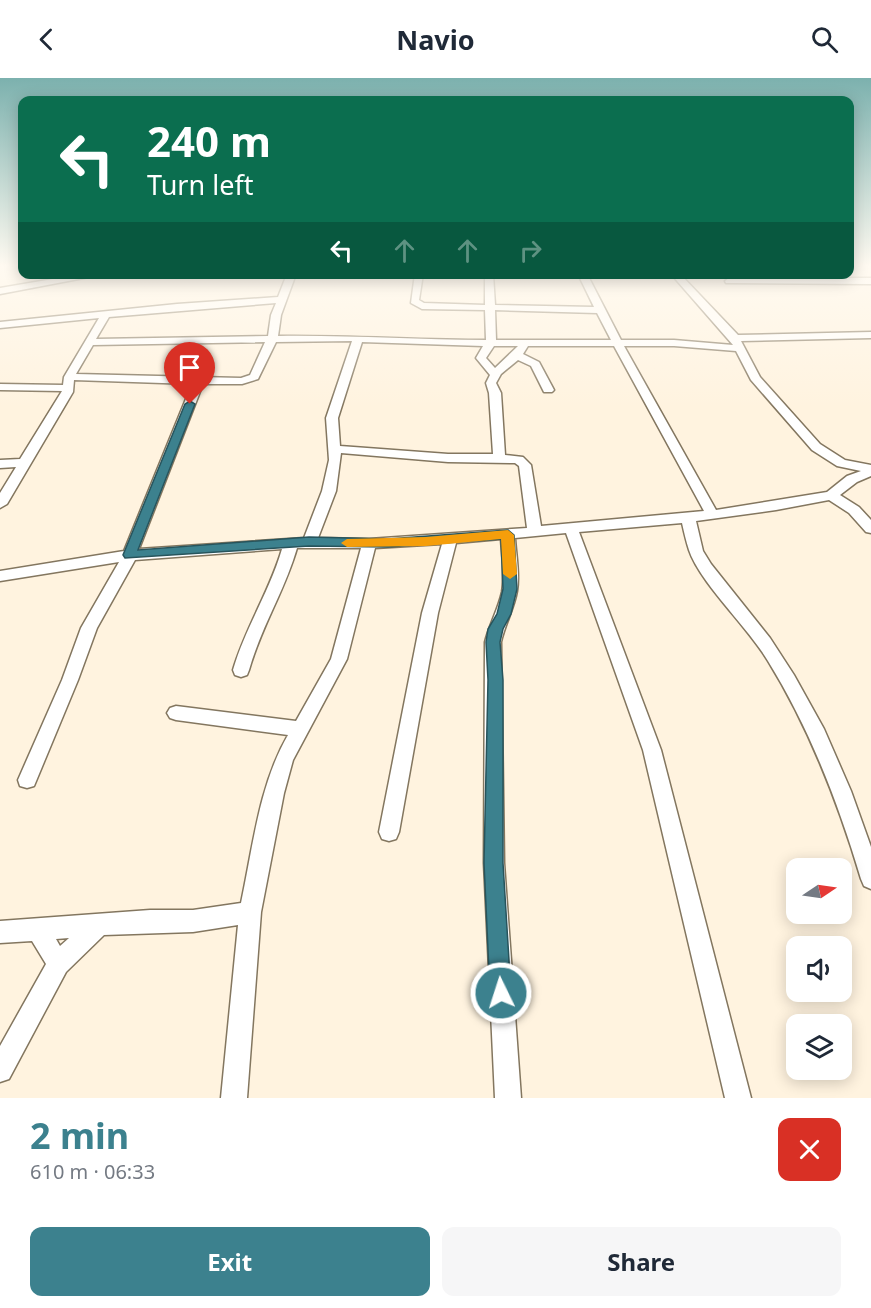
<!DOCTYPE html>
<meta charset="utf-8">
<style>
:root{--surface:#fff;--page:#f6f6f7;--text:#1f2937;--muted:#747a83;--accent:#3c818e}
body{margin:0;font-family:"Noto Sans",sans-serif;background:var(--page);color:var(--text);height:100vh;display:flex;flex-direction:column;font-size:22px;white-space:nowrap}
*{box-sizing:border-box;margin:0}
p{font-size:20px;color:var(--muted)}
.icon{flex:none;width:33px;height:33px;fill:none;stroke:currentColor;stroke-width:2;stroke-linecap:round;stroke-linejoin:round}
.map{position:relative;height:1020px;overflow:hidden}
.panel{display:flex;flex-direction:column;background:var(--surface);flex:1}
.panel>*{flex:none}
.guide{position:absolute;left:18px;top:18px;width:836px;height:183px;border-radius:12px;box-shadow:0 3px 15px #0003;background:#0b6e4f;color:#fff;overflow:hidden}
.needle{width:39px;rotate:77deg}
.buttons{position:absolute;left:786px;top:780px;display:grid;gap:12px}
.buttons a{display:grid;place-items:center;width:66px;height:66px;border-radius:12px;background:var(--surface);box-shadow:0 3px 15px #0003;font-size:30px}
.pin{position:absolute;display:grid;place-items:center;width:51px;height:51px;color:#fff;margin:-62px -26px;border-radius:50% 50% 50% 0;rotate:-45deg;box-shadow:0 0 6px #0007}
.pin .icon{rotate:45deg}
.me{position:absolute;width:66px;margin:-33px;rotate:356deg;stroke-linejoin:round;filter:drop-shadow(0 0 4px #0008)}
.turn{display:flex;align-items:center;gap:21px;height:126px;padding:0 30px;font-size:27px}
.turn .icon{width:78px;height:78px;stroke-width:2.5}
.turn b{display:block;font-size:42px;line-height:51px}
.lanes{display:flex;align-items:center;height:57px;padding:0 30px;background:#0003;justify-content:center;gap:30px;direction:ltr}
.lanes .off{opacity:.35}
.round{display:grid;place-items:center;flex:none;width:63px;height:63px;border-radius:12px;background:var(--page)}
.overview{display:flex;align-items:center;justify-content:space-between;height:102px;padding:0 30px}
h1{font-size:36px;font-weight:700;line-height:45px;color:var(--accent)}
.action{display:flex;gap:12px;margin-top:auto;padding:12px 30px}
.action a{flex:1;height:69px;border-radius:12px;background:var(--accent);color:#fff;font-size:24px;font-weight:700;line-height:69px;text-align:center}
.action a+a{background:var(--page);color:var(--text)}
header{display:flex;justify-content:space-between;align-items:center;height:78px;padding:0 30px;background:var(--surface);font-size:27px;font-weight:700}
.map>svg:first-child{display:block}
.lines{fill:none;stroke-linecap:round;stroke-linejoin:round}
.minor-casing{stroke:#83765f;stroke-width:3}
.minor{fill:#fff;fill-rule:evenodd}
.route{fill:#3c818e;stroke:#27545c;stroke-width:1.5}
.slow{fill:#f59e0b}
</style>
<header><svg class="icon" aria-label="back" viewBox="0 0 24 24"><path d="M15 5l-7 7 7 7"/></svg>Navio<svg class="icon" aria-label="search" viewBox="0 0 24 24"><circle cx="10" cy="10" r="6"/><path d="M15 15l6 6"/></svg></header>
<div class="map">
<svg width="871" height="1020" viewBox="0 0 871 1020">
<rect width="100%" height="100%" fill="#fff3df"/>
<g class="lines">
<defs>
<path id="minor" d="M82 196H105L0 216V210Z
M287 196H296L281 237 278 258C348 257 416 262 486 262L485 232 422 231 411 225 415 196H423L419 222 424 225 485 227V196H493L495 227 594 229 578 196H587L621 262H674L733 267 671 196H680L738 257 871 254V260L741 263 760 299 820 366 845 382 871 387V398L857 404 840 417 859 429 871 442V455L866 454 849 435 829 422 776 432 696 443 703 473 711 486 770 560 794 597 824 651 851 713 871 769V811L864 808 861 801C838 724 810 651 768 583 748 549 700 505 689 472 686 463 684 454 682 445L579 454 661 672 751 1020H725L643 672 566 455 515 460C516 477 520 497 517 513 514 531 505 546 501 564L504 785 521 1020H495L484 785 485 564C489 547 498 532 502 514 505 498 502 478 501 461L456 465 438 535 399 754 396 761 389 763 382 761 379 754 422 535 442 466 375 470 347 581 293 682 284 715 261 834 247 1020H221L238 847 193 854 104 857 66 894 9 1001 0 1004V968L46 886 32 863 0 865V843L150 832H193L241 825C253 769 259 707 288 657L176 642 170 640 167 635 170 630 176 628 296 643 331 581 361 470H297C285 512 261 549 249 592L247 597 241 599 235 597 233 592C245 550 270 513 282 471L135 482 97 550 78 602 34 708 27 710 20 708 18 702 62 602 81 550 119 484 0 503V493L124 473 192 306 74 302 73 314 7 426 0 430V415L16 389 0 390V382L20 381 62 313 0 312V306L63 307 64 299 99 240 0 250V244L177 226 278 219ZM276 225 271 237 268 258 96 261 109 239ZM495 232 597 235 611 262H496ZM352 263 326 340 329 382 322 413 304 460 139 471 203 306H242L258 301 276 264ZM265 264 250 297 241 300 76 296 93 267ZM362 264 483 268 476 280 490 297 486 305 489 315 493 376H448L340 368 338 340ZM494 268H518L495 290 486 280ZM528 268H614L704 433 541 448 531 387 523 379 505 377 501 315 496 305 501 296 518 282 531 288 544 314H552L554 312 539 284 523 276ZM624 268H674L736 273 751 302 812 372 837 388 861 393 847 398 827 414 716 432ZM341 375 448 384 515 385 519 388 527 450 369 461 318 460 336 413ZM69 860 60 868 56 861Z
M729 200H871V206L726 205 725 203Z"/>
</defs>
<use href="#minor" class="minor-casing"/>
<use href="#minor" class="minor"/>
</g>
<linearGradient id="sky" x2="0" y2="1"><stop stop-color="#7cb1ae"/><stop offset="0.57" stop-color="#fffaf1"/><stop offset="1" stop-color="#fffaf1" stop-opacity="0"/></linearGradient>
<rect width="871" height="329" fill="url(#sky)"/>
<path class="route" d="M190 323 195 326 138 472 309 459 388 461 508 452 514 457 517 511 511 536 503 551 500 564 503 602V785L511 915 508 922 501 925 493 922 490 915 484 785 488 602 486 564 488 551 497 536 503 511 501 461 388 469 309 468 125 480 123 477 185 326Z"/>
<path class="slow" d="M508 452 514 457 517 496 510 501 503 496 501 461 426 468 347 469 341 465 347 461 426 459Z"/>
</svg>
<div class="buttons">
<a><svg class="needle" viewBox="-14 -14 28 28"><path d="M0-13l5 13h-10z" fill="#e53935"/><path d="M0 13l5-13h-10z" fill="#747a83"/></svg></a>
<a><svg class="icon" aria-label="sound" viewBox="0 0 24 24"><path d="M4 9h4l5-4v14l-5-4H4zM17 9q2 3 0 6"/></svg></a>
<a><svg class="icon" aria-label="layers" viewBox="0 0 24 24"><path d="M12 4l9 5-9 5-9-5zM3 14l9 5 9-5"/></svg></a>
</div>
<div class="pin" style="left:190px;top:326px;background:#d93025"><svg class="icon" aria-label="arrive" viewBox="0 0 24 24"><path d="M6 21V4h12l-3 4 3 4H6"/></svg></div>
<svg class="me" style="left:501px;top:915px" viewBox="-20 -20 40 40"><circle r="17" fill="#3c818e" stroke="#fff" stroke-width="3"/><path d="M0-11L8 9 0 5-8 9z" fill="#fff"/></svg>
<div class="guide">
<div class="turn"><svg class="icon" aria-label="left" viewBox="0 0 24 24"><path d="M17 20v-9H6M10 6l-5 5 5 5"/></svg><div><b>240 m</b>Turn left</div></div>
<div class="lanes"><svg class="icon" aria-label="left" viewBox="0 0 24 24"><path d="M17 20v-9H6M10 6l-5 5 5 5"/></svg><svg class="icon off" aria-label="ahead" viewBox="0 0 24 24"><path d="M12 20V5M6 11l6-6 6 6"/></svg><svg class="icon off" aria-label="ahead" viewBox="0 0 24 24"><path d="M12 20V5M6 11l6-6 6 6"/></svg><svg class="icon off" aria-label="right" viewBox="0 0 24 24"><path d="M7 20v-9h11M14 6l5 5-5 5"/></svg></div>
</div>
</div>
<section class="panel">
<div class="overview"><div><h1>2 min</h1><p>610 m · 06:33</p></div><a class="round" style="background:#d93025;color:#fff"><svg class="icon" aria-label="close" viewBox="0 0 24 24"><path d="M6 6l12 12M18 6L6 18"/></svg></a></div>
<div class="action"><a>Exit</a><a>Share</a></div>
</section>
